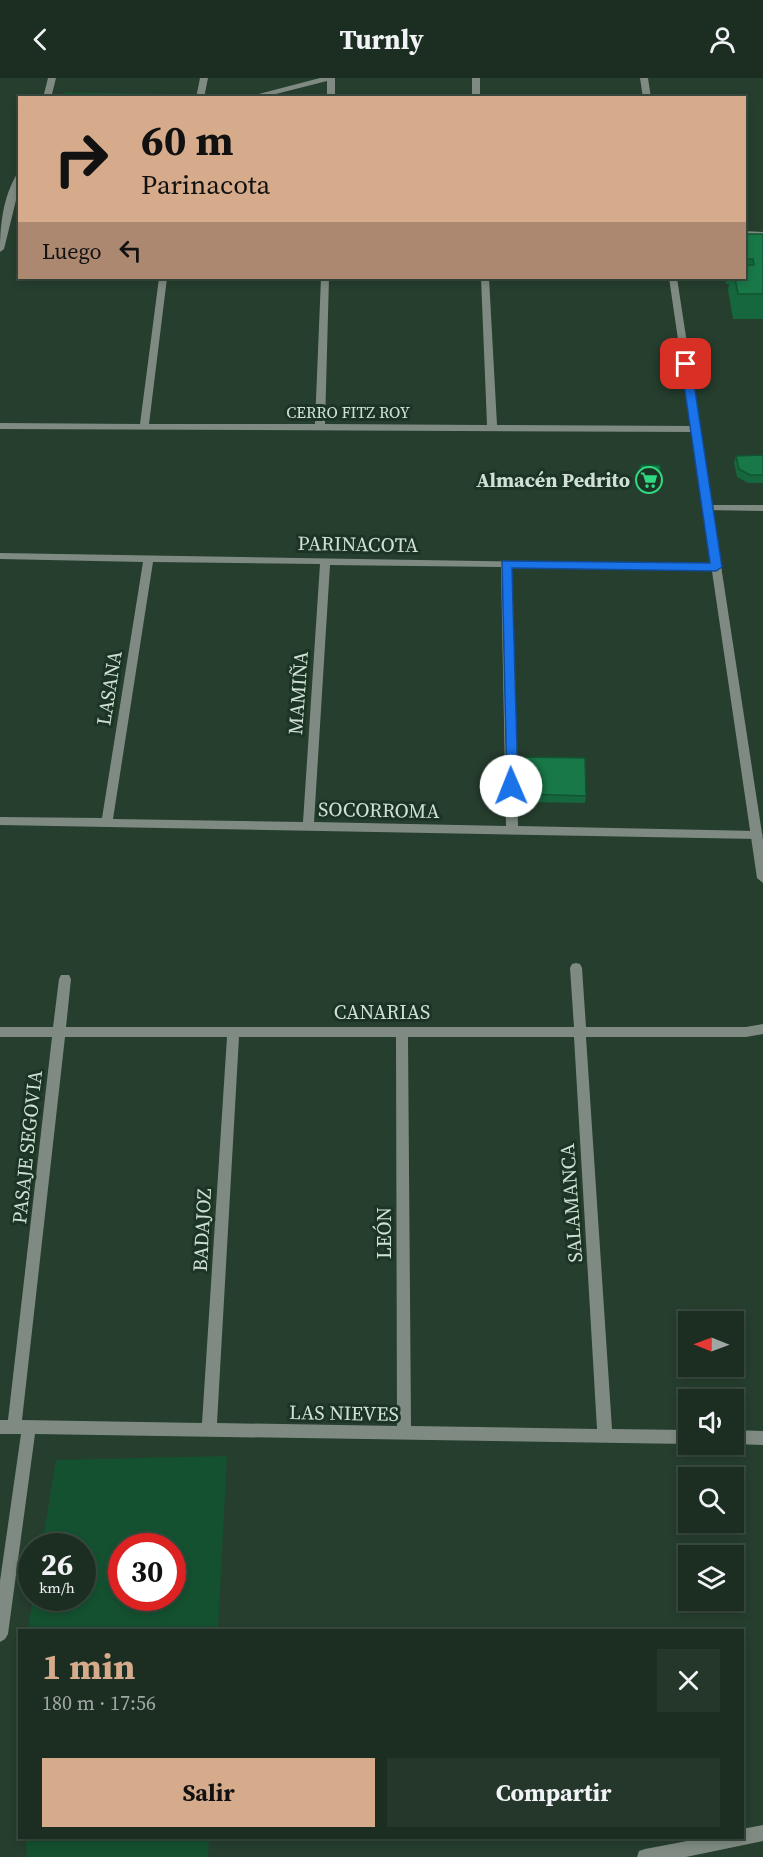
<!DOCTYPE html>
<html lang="es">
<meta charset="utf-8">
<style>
:root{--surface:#1c2e22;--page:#25362a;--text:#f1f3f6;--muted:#a0a8a5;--line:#3a4a40;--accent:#d6ab8b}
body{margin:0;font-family:"Source Serif 4",serif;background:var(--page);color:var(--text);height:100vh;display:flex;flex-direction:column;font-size:22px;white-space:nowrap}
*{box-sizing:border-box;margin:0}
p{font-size:20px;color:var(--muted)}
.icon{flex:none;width:33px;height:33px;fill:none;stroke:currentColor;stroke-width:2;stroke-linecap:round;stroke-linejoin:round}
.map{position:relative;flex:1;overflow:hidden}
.sheet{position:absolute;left:18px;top:1551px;width:726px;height:210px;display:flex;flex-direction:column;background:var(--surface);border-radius:0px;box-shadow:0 3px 9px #0003,0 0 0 2px var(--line)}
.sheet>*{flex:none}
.hud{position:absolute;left:18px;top:18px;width:728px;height:183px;border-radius:0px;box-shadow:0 3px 9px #0003,0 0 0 2px var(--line);background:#d6ab8b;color:#111;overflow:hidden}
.needle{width:39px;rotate:271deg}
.tools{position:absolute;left:678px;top:1233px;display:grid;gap:12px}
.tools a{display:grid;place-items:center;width:66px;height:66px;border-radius:0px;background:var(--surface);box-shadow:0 3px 9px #0003,0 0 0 2px var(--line);font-size:30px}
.speed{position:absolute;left:18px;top:1455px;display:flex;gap:12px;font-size:30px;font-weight:700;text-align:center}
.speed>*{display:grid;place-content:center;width:78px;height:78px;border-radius:50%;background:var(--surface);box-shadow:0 3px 9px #0003,0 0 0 2px var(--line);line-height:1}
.speed small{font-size:15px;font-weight:400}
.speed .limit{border:9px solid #d22;background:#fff;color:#111}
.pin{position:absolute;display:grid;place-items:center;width:51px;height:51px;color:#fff;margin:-26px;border-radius:12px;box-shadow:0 3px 9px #0006}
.me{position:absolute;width:66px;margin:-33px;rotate:359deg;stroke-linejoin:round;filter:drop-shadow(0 0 4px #0008)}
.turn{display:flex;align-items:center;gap:21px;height:126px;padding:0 24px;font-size:27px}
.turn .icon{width:78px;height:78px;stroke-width:2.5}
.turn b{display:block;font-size:42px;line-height:51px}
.then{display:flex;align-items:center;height:57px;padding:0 24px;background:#0003;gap:12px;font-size:22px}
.round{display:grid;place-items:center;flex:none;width:63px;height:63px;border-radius:0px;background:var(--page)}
.headline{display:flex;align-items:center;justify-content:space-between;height:102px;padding:0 24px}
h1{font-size:36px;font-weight:700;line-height:45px;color:var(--accent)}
.primary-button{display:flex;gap:12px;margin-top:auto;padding:12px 24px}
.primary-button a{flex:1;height:69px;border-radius:0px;background:var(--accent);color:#111;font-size:24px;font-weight:700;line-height:69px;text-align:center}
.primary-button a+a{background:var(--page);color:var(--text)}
header{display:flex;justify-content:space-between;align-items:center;height:78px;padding:0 24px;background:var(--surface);font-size:27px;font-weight:700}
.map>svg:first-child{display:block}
.green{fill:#145130;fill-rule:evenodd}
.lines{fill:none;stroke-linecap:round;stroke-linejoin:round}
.minor{fill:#7f8b82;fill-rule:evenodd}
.tertiary{fill:#7f8b82;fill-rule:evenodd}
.wall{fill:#16673d}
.building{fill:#197847;stroke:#125432;stroke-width:1.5}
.route{fill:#1a73e8;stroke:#114b97;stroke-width:1.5}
.labels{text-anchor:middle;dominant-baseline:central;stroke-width:6;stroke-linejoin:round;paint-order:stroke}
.far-street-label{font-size:16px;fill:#d1e0d6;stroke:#1c3424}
.poi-label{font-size:20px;font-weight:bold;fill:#d1e0d6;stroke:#1c3424;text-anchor:end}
.street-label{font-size:20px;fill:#d1e0d6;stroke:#1c3424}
</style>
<header><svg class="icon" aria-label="back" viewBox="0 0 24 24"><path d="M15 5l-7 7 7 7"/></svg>Turnly<svg class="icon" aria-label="person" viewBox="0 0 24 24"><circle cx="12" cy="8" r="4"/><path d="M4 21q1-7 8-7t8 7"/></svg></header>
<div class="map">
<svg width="763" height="1779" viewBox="0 0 763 1779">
<rect width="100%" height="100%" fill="#263e2e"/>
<path class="green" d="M64 14 171 16 161 20 63 19Z
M227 1378 218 1552H28L33 1520H82V1468H42L56 1382ZM122 1468H172V1520H122Z
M26 1760H209L208 1779H27Z"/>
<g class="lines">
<path class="minor" d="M48 0H56L51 20H43Z
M200 0H208L204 20H196Z
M320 0H335V20H327V3L260 20H244Z
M472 0H480V20H472Z
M17 96H20V106L4 171 0 174C0 147 3 119 17 96Z
M744 153 763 154V160L744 159Z
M159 200H167L149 346H315L321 200H329L325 346 487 347 481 200H489L497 347 696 348 701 351 696 354 0 351V345L140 346Z
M708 427H763V433L705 432 703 430Z
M0 475 720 487V491L716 493 511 489 518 748 757 753 763 757 757 761 0 747V739L102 740 143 484 0 481ZM153 484 320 486 303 744 113 741ZM330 487 501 489 506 748 314 744Z
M576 885 580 886 582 890 586 949H746L763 946V956L746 959H586L612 1351 688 1352V1366L35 1356 8 1556 5 1561 0 1564V1503L21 1356H0V1342H8L52 959H0V949H53L59 901 61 897H69L71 901 66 949H574L570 890 572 886ZM65 959H227L202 1345 22 1342ZM239 959H396L397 1348 217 1345ZM408 959H574L597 1351 411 1348Z
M734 1352 763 1353V1367L734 1366Z
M763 1747V1763L686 1779H637L639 1773 645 1771 703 1760H742V1751Z"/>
<path class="tertiary" d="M640 0H648L651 20H643Z
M669 200H677L763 762V805L757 800Z"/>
</g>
<path class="wall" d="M744 156H763V241H733L728 212 729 206H726L725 200H744Z
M763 377V405H748L737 399 734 385 736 378Z
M640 387 661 402 660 410 640 409 639 395Z
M525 679 586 718 585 725 525 724 524 686Z"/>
<path class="building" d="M744 156H763V216H738L735 200H744V187H754L753 181H744Z
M763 377V397H750L739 391 736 378Z
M640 387H660L661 402H642Z
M525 679 585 680 586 718 526 716Z"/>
<path class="route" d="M686 283 691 286 722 489 716 493 512 490 518 708 511 713 507 711 502 483 710 485 681 286Z"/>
<defs>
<symbol id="supermarket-ring" viewBox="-11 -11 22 22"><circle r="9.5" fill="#1c3424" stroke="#30d882" stroke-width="1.5"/><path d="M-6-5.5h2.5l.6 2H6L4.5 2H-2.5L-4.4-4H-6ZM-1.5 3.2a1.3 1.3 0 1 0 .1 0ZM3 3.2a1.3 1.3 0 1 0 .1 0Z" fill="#30d882"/></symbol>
</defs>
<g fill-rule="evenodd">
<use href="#supermarket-ring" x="634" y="387" width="30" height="30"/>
</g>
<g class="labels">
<g class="far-street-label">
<text x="348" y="334">CERRO FITZ ROY</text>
</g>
<g class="poi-label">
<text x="630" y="402">Almacén Pedrito</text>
</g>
<g class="street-label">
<text transform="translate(358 466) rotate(1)">PARINACOTA</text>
<text transform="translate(109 610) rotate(-81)">LASANA</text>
<text transform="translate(298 615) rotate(-86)">MAMIÑA</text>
<text transform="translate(379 732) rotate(1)">SOCORROMA</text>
<text x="382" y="934">CANARIAS</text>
<text transform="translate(27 1069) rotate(-84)">PASAJE SEGOVIA</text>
<text transform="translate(571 1125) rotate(-94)">SALAMANCA</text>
<text transform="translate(202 1152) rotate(-87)">BADAJOZ</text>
<text transform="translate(384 1155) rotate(-90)">LEÓN</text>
<text transform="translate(344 1335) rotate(1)">LAS NIEVES</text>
</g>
</g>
</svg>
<div class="tools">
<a><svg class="needle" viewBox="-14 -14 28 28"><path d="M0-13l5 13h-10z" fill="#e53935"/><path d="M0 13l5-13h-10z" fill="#a0a8a5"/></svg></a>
<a><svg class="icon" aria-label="sound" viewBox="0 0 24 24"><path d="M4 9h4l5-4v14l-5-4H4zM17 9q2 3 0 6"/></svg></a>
<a><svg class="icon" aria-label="search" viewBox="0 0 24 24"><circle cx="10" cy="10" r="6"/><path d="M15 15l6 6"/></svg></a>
<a><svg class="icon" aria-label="layers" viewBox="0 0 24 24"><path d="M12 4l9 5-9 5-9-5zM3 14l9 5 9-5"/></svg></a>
</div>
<div class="speed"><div>26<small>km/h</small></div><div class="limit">30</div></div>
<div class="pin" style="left:686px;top:286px;background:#d93025"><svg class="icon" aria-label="arrive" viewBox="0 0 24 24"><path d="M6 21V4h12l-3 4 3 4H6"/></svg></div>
<svg class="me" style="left:511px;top:708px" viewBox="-20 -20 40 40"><circle r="19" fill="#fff"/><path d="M0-13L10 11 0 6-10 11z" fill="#1a73e8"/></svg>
<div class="hud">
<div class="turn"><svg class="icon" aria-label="right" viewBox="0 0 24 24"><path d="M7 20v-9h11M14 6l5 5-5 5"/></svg><div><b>60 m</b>Parinacota</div></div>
<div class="then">Luego<svg class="icon" aria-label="left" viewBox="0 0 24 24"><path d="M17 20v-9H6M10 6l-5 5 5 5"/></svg></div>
</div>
<section class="sheet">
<div class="headline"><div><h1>1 min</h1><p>180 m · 17:56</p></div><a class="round"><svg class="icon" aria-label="close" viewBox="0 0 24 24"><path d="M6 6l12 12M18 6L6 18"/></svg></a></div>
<div class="primary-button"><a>Salir</a><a>Compartir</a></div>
</section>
</div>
